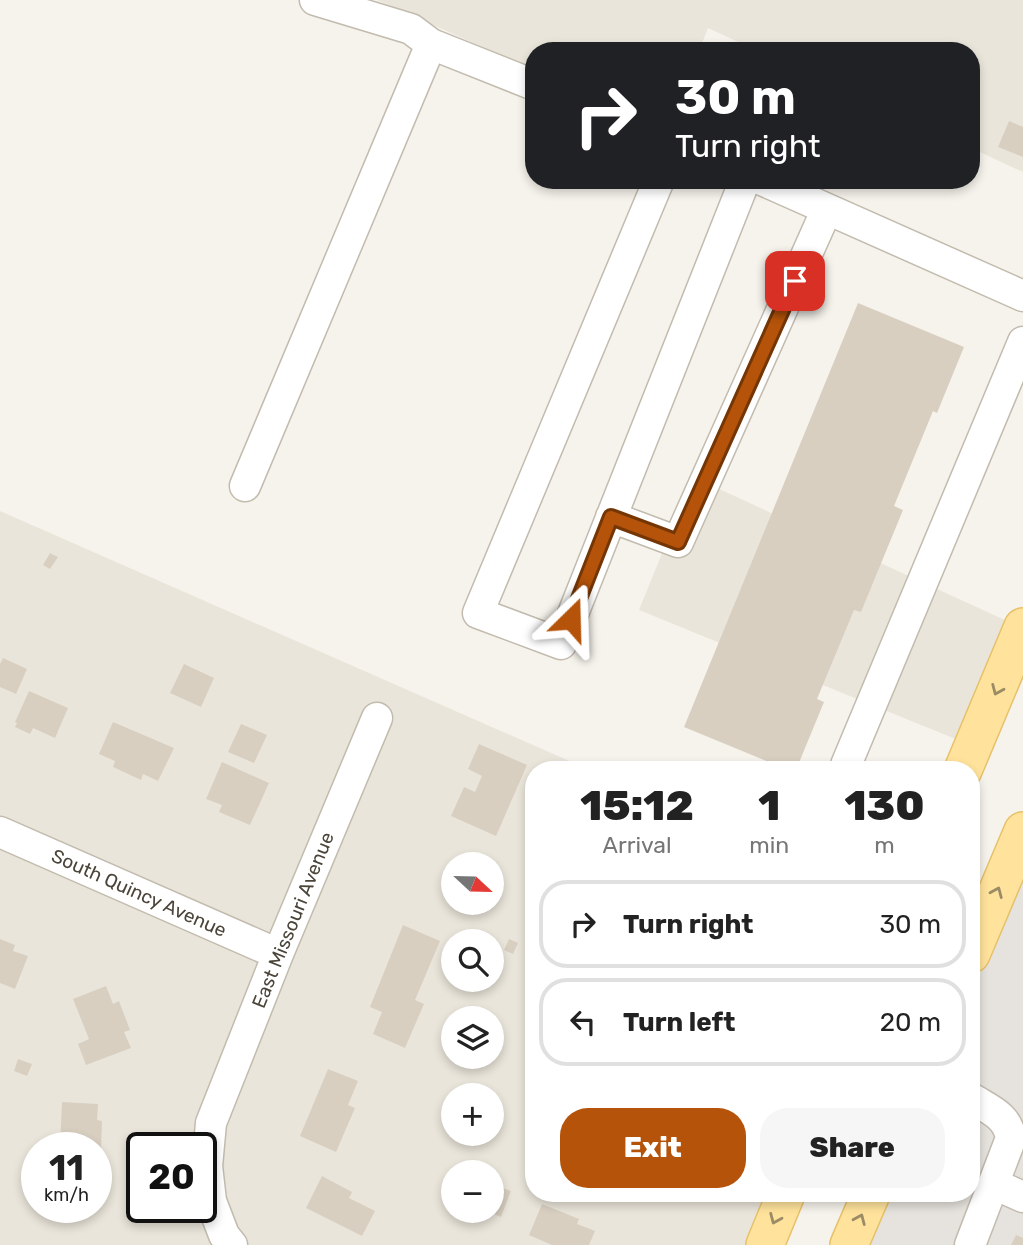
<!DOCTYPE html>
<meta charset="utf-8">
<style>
:root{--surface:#fff;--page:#f6f6f6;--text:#222;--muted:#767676;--line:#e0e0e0;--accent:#b45309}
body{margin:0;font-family:Rubik,sans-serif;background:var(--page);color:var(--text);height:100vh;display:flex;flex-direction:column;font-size:26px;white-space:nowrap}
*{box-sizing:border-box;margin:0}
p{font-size:23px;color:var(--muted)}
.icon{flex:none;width:38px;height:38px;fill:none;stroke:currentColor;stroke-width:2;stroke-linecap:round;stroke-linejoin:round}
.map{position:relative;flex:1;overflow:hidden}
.drawer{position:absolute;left:525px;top:761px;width:455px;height:441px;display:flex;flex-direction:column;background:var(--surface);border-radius:28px;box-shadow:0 4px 10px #0003}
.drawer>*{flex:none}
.guide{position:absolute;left:525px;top:42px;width:455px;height:147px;border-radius:28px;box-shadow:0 4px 10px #0003;background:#202124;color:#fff;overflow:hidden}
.needle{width:46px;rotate:112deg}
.controls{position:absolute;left:441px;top:852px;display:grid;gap:14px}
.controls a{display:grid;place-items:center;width:63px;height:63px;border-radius:50%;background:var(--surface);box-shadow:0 4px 10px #0003;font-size:35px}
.speed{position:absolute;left:21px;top:1132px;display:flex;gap:14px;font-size:35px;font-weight:700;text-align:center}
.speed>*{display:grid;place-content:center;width:91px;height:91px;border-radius:50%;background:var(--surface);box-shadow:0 4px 10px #0003;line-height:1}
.speed small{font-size:18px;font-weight:400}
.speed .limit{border:4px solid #111;border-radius:10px;background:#fff;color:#111}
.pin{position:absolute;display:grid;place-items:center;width:60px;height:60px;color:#fff;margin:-30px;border-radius:14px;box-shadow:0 4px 10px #0006}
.me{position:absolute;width:77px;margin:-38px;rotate:22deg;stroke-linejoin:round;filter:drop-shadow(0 0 5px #0008)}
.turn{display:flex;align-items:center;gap:24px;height:147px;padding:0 35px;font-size:32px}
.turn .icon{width:91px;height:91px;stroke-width:2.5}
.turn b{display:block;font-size:49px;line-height:60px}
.eta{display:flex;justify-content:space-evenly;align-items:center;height:119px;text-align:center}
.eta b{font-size:42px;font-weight:800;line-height:49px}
.button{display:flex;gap:14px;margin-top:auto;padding:14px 35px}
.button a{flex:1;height:80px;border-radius:28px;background:var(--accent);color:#fff;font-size:28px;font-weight:800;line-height:80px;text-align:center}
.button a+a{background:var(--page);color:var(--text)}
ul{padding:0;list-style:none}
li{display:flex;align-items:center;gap:21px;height:88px;margin:0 14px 10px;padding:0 21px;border:4px solid var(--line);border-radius:28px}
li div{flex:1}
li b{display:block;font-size:26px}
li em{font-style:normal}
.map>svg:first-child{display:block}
.residential{fill:#eae5da;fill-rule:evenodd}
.industrial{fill:#e6e2dd}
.building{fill:#d8cfc1}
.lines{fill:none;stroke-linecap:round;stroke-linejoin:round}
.minor-casing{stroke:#c2bbae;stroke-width:33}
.major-casing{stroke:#e6c16a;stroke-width:40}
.minor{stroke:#fff;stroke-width:30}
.major{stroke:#ffe39c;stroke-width:37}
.oneway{stroke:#9c8c66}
.route-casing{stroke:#753606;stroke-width:18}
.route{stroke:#b45309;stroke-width:12}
.labels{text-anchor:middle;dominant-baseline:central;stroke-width:7;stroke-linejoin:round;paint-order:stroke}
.street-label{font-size:19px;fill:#4b4439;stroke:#fff}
</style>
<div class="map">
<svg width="1023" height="1245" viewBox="0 0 1023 1245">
<rect width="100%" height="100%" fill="#f6f3ec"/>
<path class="residential" d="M377 0H1023V172L971 148V51H758L708 28 699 51H534V70Z
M693 477 1007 621 958 740 639 610Z
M0 511 590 770H534V1194H770L749 1245H0ZM453 864H492V903H453ZM453 942H492V980H453ZM453 1018H492V1057H453ZM453 1096H492V1134H453ZM37 1148H96V1208H37ZM142 1148H201V1208H142ZM453 1172H492V1211H453Z"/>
<path class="industrial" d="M1023 874V1245H866L887 1194H971V995Z"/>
<path class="building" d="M1009 121 1023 127V157L998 147Z
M858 303 964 347 937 413 933 411 894 506 903 510 861 612 854 610 817 699 824 702 796 770H788L684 727Z
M50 553 58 557 50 569 43 565Z
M3 658 27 669 16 694 0 687V664Z
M184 664 214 678 201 707 170 693Z
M29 691 68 708 55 738 33 728 30 734 15 727 17 723 15 722Z
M113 722 174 748 158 781 143 774 141 780 113 767 115 761 99 754Z
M241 724 267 735 254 763 228 752Z
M479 744 527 765 496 836 451 816 464 787 475 792 482 776 468 769Z
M222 762 269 783 250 825 219 812 222 805 206 799Z
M403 925 440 941 415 1000 424 1004 405 1048 373 1034 382 1012 370 1007Z
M0 939 15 945 13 951 28 956 15 989 0 983Z
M509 939 518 943 513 954 504 950Z
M106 986 113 1004 119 1001 130 1030 124 1032 131 1048 86 1065 78 1044 89 1039 73 999Z
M18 1059 32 1064 27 1076 14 1071Z
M328 1069 358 1081 348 1105 355 1108 336 1152 300 1136Z
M62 1102 98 1104 97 1120 102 1121 101 1151H96V1148H60Z
M322 1176 352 1192 349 1198 375 1211 362 1236 306 1208Z
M492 1184 511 1191 501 1217 487 1211H492Z
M542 1204 579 1219 577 1224 595 1231 589 1245H552L529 1235Z
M1016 1235 1023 1238V1245H1011Z"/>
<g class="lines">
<defs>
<path id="minor" d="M315 0 411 29 431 44
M659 180 478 613 561 644 745 180
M762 180 1023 296
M245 486 431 44 534 85
M611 517 678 542 827 209
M846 765 1023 342
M0 832 278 954
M994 1184 1023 1197
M232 1245 224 1235 211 1201 207 1166 211 1123 278 954 377 718
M970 1245 1011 1138C1007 1115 990 1110 971 1098"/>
<path id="major" d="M963 770 1023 627
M971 954 1023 831
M765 1245 786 1194
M849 1245 871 1194"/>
</defs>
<use href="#minor" class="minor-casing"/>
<use href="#major" class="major-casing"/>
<use href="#minor" class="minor"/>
<use href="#major" class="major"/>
</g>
<defs><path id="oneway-chevron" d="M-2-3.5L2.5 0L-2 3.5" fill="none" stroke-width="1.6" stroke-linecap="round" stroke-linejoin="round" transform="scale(1.75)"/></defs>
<g class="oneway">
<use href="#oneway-chevron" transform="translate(997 690) rotate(113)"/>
<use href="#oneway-chevron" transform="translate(997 892) rotate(-67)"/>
<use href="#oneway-chevron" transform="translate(775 1219) rotate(113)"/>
<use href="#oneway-chevron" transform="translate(860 1219) rotate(-67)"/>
</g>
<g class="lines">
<defs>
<path id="route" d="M571 619 611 517 678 542 795 281"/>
</defs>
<use href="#route" class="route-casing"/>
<use href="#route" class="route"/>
</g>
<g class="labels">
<g class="street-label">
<text transform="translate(139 893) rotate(24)">South Quincy Avenue</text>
<text transform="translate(293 920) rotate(-68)">East Missouri Avenue</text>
</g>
</g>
</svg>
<div class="controls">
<a><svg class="needle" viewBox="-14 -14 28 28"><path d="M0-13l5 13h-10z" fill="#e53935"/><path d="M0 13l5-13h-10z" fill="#767676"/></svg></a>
<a><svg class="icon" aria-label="search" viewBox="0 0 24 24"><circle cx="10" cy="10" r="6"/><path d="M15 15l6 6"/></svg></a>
<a><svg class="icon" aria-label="layers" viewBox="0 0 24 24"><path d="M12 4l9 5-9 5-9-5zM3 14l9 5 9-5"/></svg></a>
<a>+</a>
<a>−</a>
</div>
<div class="speed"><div>11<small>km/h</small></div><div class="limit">20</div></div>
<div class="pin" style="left:795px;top:281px;background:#d93025"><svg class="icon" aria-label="arrive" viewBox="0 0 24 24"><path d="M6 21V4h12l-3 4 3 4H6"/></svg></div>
<svg class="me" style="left:571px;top:619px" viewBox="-20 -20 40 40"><path d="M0-17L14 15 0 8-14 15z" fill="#b45309" stroke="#fff" stroke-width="4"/></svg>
<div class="guide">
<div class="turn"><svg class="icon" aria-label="right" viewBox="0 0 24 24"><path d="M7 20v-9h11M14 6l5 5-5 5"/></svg><div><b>30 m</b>Turn right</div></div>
</div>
<section class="drawer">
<div class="eta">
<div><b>15:12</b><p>Arrival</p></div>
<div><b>1</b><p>min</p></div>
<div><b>130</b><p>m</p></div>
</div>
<ul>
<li><svg class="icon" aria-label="right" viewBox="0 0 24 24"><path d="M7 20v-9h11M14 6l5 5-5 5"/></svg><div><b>Turn right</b></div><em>30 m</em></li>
<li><svg class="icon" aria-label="left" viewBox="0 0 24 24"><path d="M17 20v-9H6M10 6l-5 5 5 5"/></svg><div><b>Turn left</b></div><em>20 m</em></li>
</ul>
<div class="button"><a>Exit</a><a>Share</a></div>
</section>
</div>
